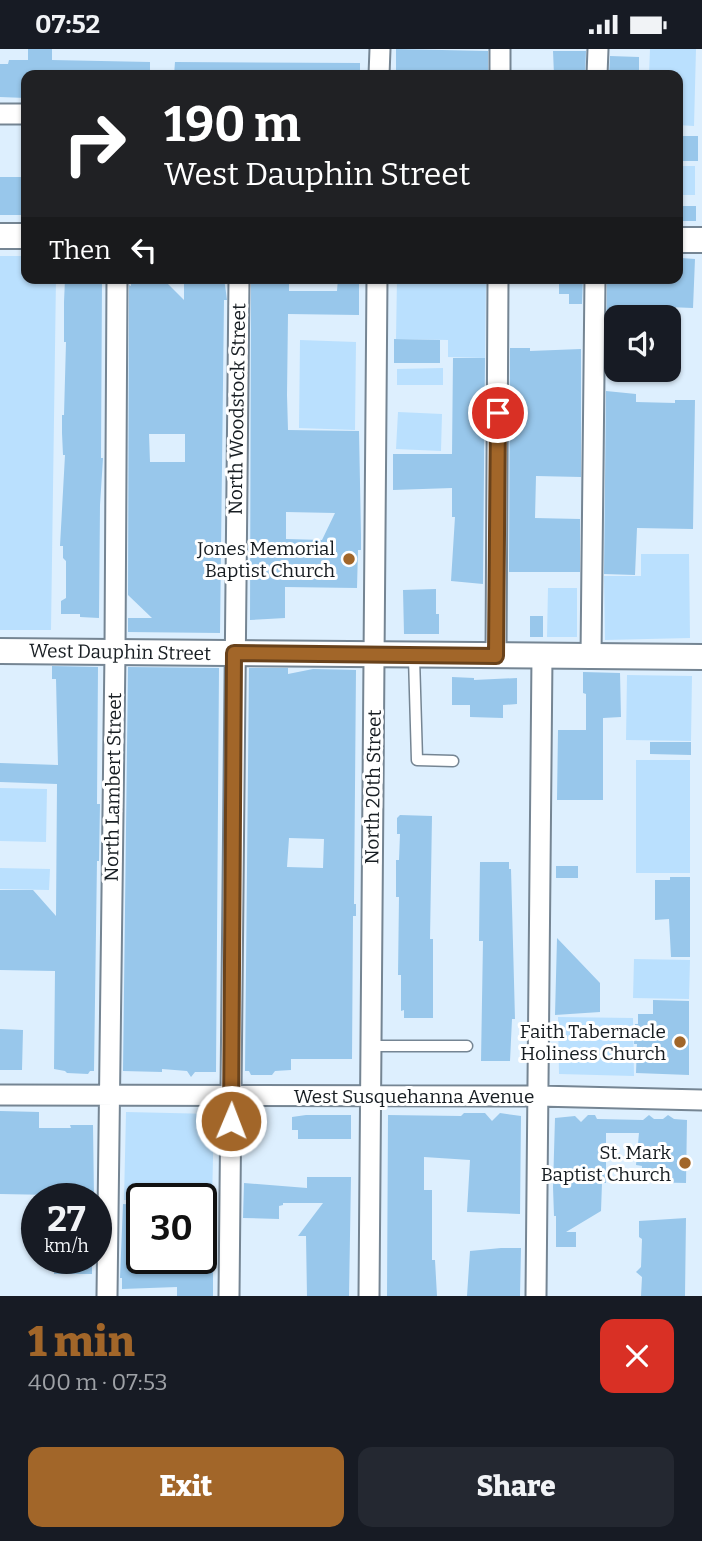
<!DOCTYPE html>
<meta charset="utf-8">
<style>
:root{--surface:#171b24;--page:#242831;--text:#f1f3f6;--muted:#9ea1a6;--accent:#a26629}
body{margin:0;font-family:Bitter,serif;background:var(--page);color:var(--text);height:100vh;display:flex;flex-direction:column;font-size:26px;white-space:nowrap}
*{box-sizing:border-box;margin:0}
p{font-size:23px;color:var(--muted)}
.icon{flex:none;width:38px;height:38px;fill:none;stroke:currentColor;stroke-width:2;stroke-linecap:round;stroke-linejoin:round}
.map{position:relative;height:1247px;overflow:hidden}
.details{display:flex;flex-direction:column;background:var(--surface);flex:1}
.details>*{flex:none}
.hud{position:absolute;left:21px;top:21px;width:662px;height:214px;border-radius:14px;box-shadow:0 2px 5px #0004;background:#202124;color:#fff;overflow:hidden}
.controls{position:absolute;left:604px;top:256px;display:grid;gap:14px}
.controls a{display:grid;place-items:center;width:77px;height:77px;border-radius:14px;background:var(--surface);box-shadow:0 2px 5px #0004;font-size:35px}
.speed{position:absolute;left:21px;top:1134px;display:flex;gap:14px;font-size:35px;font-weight:700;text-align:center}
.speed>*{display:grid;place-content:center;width:91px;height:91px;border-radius:50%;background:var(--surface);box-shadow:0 2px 5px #0004;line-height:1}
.speed small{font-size:18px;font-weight:400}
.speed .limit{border:4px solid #111;border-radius:10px;background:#fff;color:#111}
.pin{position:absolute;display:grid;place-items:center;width:60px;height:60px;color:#fff;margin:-30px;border:4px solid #fff;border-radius:50%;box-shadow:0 2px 7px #0007}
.me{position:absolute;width:77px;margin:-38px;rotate:1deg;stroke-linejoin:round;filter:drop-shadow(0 0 5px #0008)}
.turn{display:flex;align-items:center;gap:24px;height:147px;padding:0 28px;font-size:32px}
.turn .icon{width:91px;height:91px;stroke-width:2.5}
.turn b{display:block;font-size:49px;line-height:60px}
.then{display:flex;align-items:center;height:66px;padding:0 28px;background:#0003;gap:14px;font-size:26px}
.round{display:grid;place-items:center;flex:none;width:74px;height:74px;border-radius:14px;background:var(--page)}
.overview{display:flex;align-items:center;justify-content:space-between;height:119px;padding:0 28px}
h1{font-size:42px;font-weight:800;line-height:52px;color:var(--accent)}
.cta{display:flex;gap:14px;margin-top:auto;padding:14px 28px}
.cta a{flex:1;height:80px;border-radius:14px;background:var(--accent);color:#fff;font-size:28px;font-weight:800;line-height:80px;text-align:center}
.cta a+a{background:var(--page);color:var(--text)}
.status{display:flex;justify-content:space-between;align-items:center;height:49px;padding:0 35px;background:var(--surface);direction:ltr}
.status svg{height:19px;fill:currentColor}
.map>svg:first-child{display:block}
.green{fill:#bae0fe}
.building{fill:#98c7eb;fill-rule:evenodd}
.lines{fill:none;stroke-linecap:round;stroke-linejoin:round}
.service-casing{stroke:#758593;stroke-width:13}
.minor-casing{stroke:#758593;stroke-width:23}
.tertiary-casing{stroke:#758593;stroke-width:28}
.service{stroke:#fff;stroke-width:10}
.minor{stroke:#fff;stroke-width:19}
.tertiary{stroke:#fff;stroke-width:24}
.route-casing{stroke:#69421b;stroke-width:18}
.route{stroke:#a26629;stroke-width:12}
.poi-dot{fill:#a26629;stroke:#fff;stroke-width:2.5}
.labels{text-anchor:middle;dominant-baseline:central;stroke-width:6;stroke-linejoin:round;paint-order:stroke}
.street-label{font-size:19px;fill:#171d22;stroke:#fff}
.poi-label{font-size:19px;fill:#171d22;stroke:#fff;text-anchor:end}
</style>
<div class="status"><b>07:52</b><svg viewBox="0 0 49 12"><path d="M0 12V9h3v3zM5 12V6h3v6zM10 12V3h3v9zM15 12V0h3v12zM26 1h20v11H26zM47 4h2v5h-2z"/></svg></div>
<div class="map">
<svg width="702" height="1247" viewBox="0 0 702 1247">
<rect width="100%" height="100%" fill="#ddeffe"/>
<path class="green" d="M650 0H696L694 77 677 76V26H649Z
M677 117H695V146H677Z
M0 207H26V229H56L51 581H0Z
M397 229H486L485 309 448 308V291L396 290Z
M300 291 356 293 355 381 299 379Z
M443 319V336H397V320Z
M398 363 442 365 441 402 396 400Z
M641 505H689L690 589 605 591 604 527H641Z
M548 539H577V588H547Z
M627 626 692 627 691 692 626 691Z
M636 711H690V824H636Z
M0 739 47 740 46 793 0 792Z
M0 819 50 820 49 841 0 840Z
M634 910 690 911 689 950 633 949Z
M558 968 633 969 634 1027 559 1025Z
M126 1063 214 1065 212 1153H201V1150L124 1151Z"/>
<path class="building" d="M28 0H52V11L150 13V26H26V49L0 48V15H8L9 11H28Z
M396 0 488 2V26H455V24L396 26Z
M553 2H586L585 26H554Z
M610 7 639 8V26H609Z
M175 13 360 14V26H174Z
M677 87H698V112H677Z
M0 128H26V166H0Z
M677 157H696V172H677Z
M681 209 695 210 693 259 668 258V268H616V311H606L607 229H677V211Z
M102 229 101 409H103L100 456 99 569 80 568V565H61V552L66 549V512L63 509V497H60L65 406H63L62 384V366H64L66 293H64V253L65 230Z
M131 229 164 231 184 251V231L224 229 227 251H224L220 584 128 583V569H152L128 546 129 236 131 237ZM149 385H185V413H150Z
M257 229 289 232V242H337L338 229H359V266L288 265 287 346 288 381 359 382 361 486V501H358L357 539 285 538V569L250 571 251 231ZM286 463 335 464 322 491 286 490Z
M559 229H583L582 255H569V245H559Z
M394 290 440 291V314H394Z
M510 299H530V302L581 300V428L536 427 535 469 580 470V523H509Z
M453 309H485L483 535 451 532 455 468H452V439L393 441V405H452Z
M606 342 636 345V353L675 354V351H695L693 480 637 479 635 526 604 525Z
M436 540V565H439V585H404L403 541Z
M530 567H543V588H530Z
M52 617 98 618 97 755H100L99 812H97L94 1022H90L88 1025 67 1024 65 1022 54 1020 55 922 0 921V841H33L56 867 57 735 0 733V714L58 716 56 630H52Z
M128 618 219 619 216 1023H195L191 1028 187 1022 162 1020V1023L123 1022Z
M249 619H288V625L313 620 356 621 354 855H356V867H353L352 1010H291V1021L275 1022 272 1026H251L249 1022H245ZM289 789 324 790 323 819 287 818Z
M583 623 620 624 621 668 603 669V751H557L558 681H586V645L583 644Z
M452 628 474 629V631L517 629V655L503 656V669L470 668V656H452Z
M650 693H691V706L650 705Z
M400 766 432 767 430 890H433V969H404V961L401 962V926H398L399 848H396V811H399L400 785H397V769Z
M480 813H509V820H511L515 970H512L510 1012H481L483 892H479Z
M556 817H578V829H556Z
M670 828H690V908H671L669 870 655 871V831H670Z
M557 889 600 934V963L555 966Z
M653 951 689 952V1026L636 1024 637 995H634L635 975H638V965H653Z
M0 980 23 981 22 1021H0Z
M0 1062 39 1063V1079H71L70 1076H93L94 1150H54V1146L0 1145Z
M464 1064H485L492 1072 500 1064 521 1067 520 1165 467 1163 470 1111 424 1108V1141H432V1211H435L437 1247H387L388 1066 461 1067Z
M306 1066H351V1090H298V1081H292V1068Z
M588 1066H595L597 1070 643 1071 649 1066 654 1070H663L668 1066 674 1070 687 1071 686 1134 642 1133V1117L636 1116 639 1084H606V1134H602L601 1162 566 1183H576V1198H556V1167H554L553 1138 555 1069 575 1067 581 1073Z
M307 1128H351L349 1247H307L306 1187H298L323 1154H283V1156L279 1157V1170L243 1169 244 1134 307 1139Z
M123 1155 142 1156V1209H213V1247H177V1238L122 1240V1229H120Z
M686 1169 685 1247H641L642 1228 636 1223 641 1218 642 1190 639 1188V1172Z
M501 1199H521L520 1247H467L470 1202Z
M54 1209H92V1225H54Z"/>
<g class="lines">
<defs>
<path id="service" d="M414 608 417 711 453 712
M370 997H467"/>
<path id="minor" d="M379 26 380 0
M500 26V0
M597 26 598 0
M0 65H26
M496 607 498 229
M591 607 595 229
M0 1046 538 1047 702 1051
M107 1247 115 603 117 229
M229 1247 239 229
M369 1247 377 229
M536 1247 542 607"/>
<path id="tertiary" d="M0 187H26
M677 191H702
M0 602 702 608"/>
</defs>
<use href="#service" class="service-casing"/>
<use href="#minor" class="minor-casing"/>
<use href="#tertiary" class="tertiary-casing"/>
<use href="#service" class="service"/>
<use href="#minor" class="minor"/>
<use href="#tertiary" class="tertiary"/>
</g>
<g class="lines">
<defs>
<path id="route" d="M231 1072 234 604 496 607 498 364"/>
</defs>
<use href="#route" class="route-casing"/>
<use href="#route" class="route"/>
</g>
<g class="poi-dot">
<circle cx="349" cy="510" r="7"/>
<circle cx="680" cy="993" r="7"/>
<circle cx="685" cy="1114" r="7"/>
</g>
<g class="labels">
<g class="street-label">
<text transform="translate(237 360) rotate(-89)">North Woodstock Street</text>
<text transform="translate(120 603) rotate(1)">West Dauphin Street</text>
<text transform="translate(113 738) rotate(-89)">North Lambert Street</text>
<text transform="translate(373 738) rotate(-89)">North 20th Street</text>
<text x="414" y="1047">West Susquehanna Avenue</text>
</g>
<g class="poi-label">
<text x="335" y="499">Jones Memorial<tspan x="335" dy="22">Baptist Church</tspan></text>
<text x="666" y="982">Faith Tabernacle<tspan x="666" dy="22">Holiness Church</tspan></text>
<text x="671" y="1103">St. Mark<tspan x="671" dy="22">Baptist Church</tspan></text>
</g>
</g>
</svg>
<div class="controls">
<a><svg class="icon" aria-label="sound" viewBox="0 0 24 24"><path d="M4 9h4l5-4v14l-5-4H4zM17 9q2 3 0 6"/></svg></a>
</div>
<div class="speed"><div>27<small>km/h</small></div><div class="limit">30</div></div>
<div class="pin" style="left:498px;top:364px;background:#d93025"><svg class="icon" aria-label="arrive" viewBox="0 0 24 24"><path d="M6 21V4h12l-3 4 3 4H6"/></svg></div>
<svg class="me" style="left:231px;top:1072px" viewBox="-20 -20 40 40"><circle r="17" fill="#a26629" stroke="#fff" stroke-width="3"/><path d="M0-11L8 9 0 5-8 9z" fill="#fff"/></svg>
<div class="hud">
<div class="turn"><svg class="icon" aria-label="right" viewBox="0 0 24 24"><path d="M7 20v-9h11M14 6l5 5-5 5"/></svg><div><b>190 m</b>West Dauphin Street</div></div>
<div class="then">Then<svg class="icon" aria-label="left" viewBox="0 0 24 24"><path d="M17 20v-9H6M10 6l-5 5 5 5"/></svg></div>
</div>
</div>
<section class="details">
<div class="overview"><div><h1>1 min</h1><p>400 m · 07:53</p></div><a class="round" style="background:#d93025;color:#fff"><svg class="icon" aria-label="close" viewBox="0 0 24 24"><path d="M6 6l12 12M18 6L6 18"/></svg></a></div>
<div class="cta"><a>Exit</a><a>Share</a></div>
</section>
